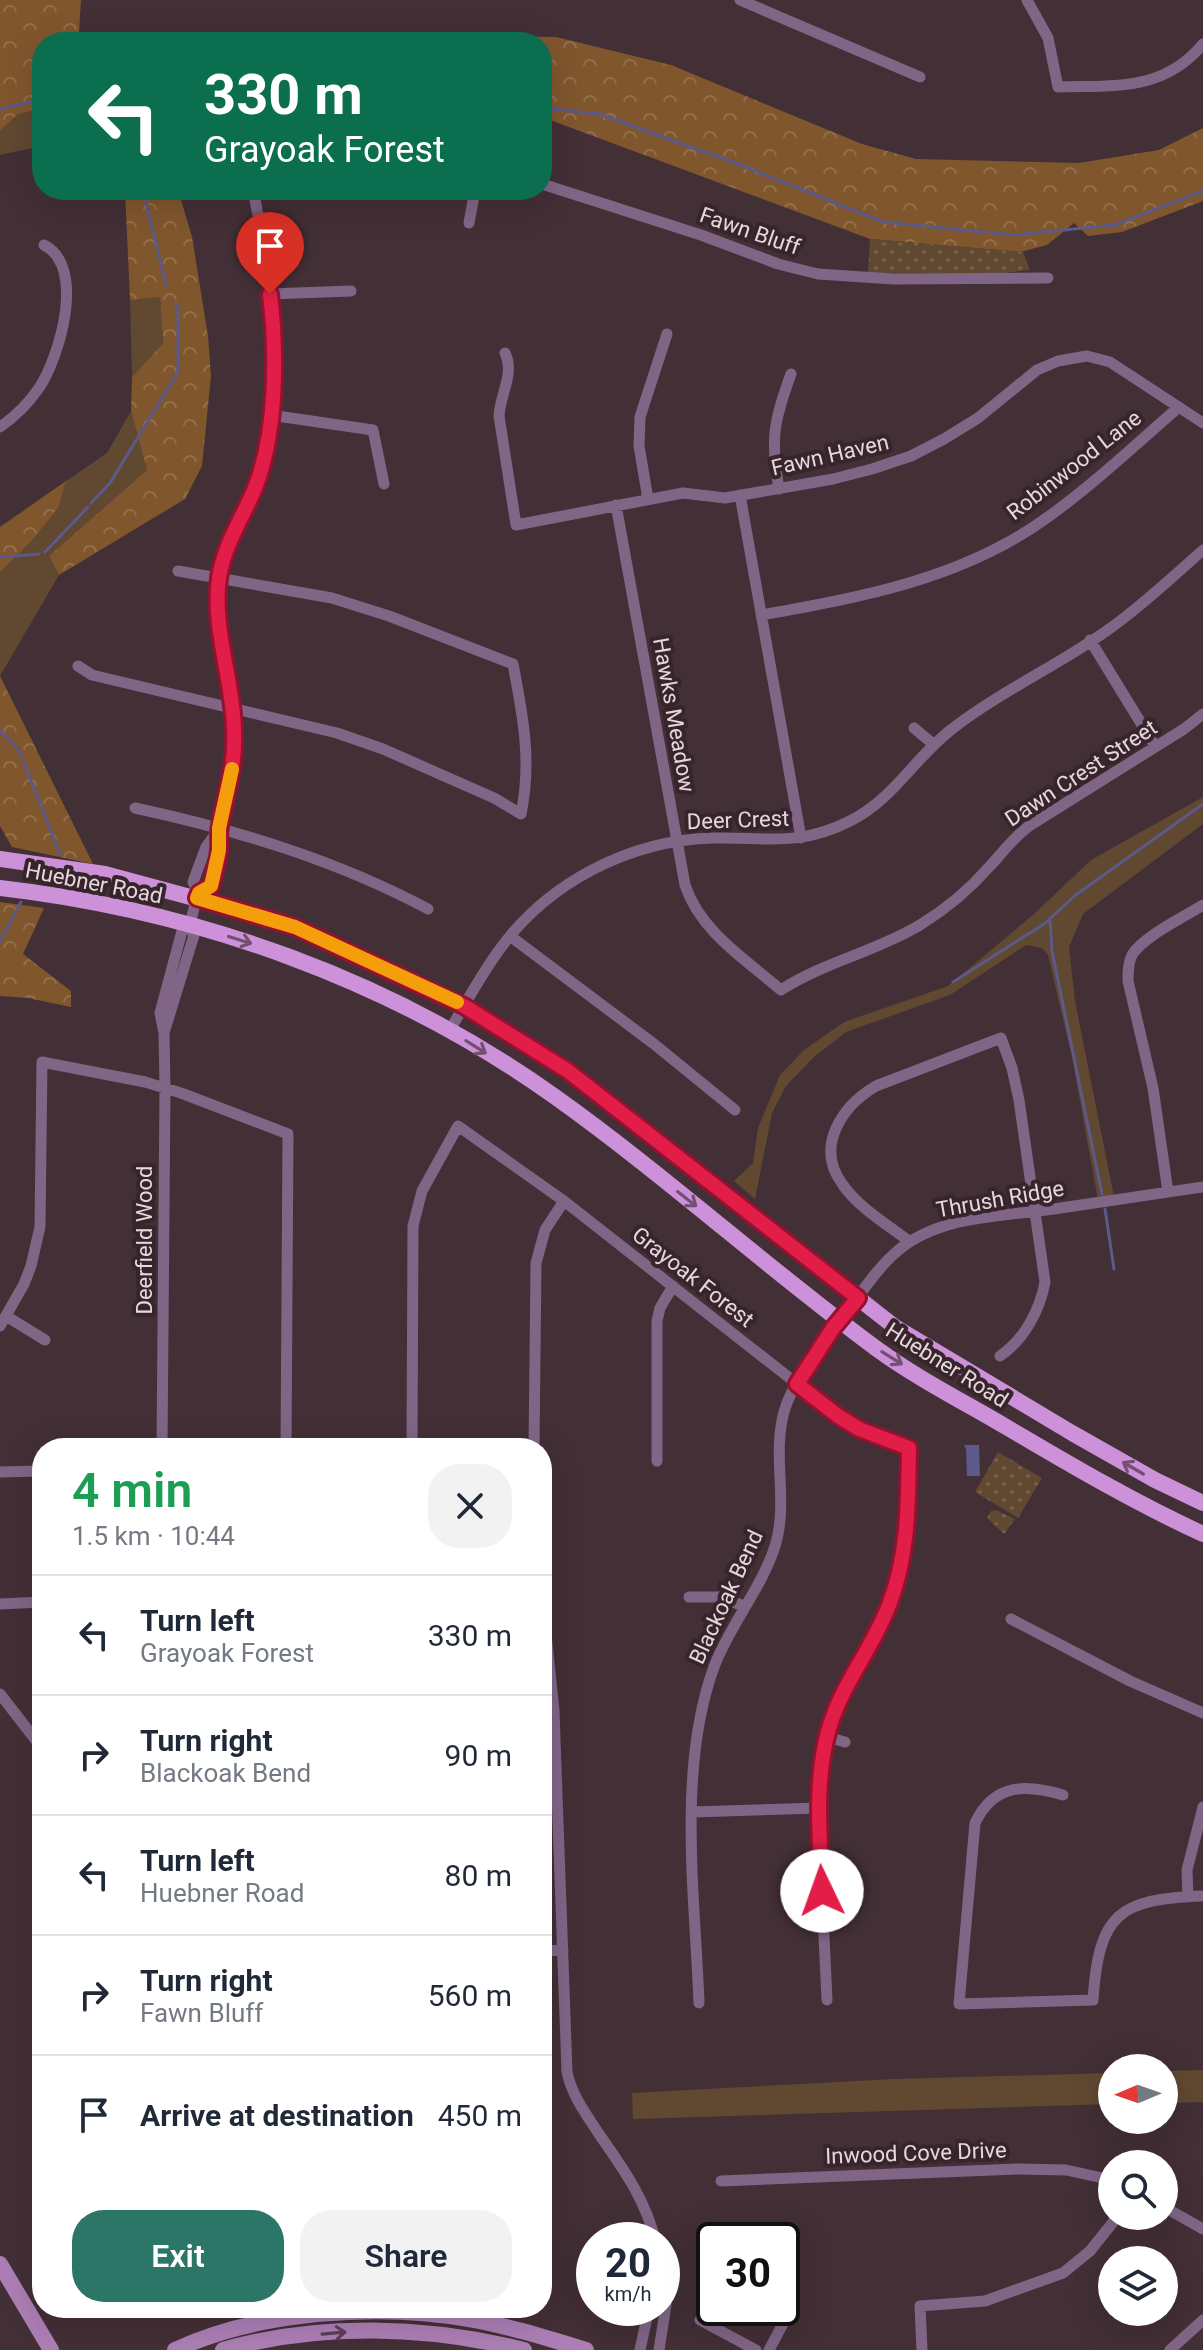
<!DOCTYPE html>
<meta charset="utf-8">
<style>
:root{--surface:#fff;--page:#f2f2f3;--text:#1f2937;--muted:#747a83;--line:#e0e1e3;--accent:#2c7668}
body{margin:0;font-family:Roboto,sans-serif;background:var(--page);color:var(--text);height:100vh;display:flex;flex-direction:column;font-size:30px;white-space:nowrap}
*{box-sizing:border-box;margin:0}
p{font-size:26px;color:var(--muted)}
.icon{flex:none;width:44px;height:44px;fill:none;stroke:currentColor;stroke-width:2;stroke-linecap:round;stroke-linejoin:round}
.map{position:relative;flex:1;overflow:hidden}
.side{position:absolute;left:32px;top:1438px;width:520px;height:880px;display:flex;flex-direction:column;background:var(--surface);border-radius:32px;box-shadow:0 8px 32px #0002}
.side>*{flex:none}
.guide{position:absolute;left:32px;top:32px;width:520px;height:168px;border-radius:32px;box-shadow:0 8px 32px #0002;background:#0b6e4f;color:#fff;overflow:hidden}
.needle{width:52px;rotate:268deg}
.buttons{position:absolute;left:1098px;top:2054px;display:grid;gap:16px}
.buttons a{display:grid;place-items:center;width:80px;height:80px;border-radius:50%;background:var(--surface);box-shadow:0 8px 32px #0002;font-size:40px}
.speed{position:absolute;left:576px;top:2222px;display:flex;gap:16px;font-size:40px;font-weight:700;text-align:center}
.speed>*{display:grid;place-content:center;width:104px;height:104px;border-radius:50%;background:var(--surface);box-shadow:0 8px 32px #0002;line-height:1}
.speed small{font-size:20px;font-weight:400}
.speed .limit{border:4px solid #111;border-radius:12px;background:#fff;color:#111}
.pin{position:absolute;display:grid;place-items:center;width:68px;height:68px;color:#fff;margin:-82px -34px;border-radius:50% 50% 50% 0;rotate:-45deg;box-shadow:0 0 8px #0007}
.pin .icon{rotate:45deg}
.me{position:absolute;width:88px;margin:-44px;rotate:357deg;stroke-linejoin:round;filter:drop-shadow(0 0 6px #0008)}
.turn{display:flex;align-items:center;gap:28px;height:168px;padding:0 40px;font-size:36px}
.turn .icon{width:104px;height:104px;stroke-width:2.5}
.turn b{display:block;font-size:56px;line-height:68px}
.round{display:grid;place-items:center;flex:none;width:84px;height:84px;border-radius:32px;background:var(--page)}
.summary{display:flex;align-items:center;justify-content:space-between;height:136px;padding:0 40px}
h1{font-size:48px;font-weight:600;line-height:60px;color:#1e9e55}
.button{display:flex;gap:16px;margin-top:auto;padding:16px 40px}
.button a{flex:1;height:92px;border-radius:32px;background:var(--accent);color:#fff;font-size:32px;font-weight:600;line-height:92px;text-align:center}
.button a+a{background:var(--page);color:var(--text)}
ul{padding:0;list-style:none}
li{display:flex;align-items:center;gap:24px;height:120px;padding:0 40px;border-top:2px solid var(--line)}
li div{flex:1}
li b{display:block;font-size:30px}
li em{font-style:normal}
.map>svg:first-child{display:block}
.green{fill:#604831}
.forest{fill:url(#forest-crowns)}
.park{fill:url(#park-dots)}
.water{fill:#5c598b}
.lines{fill:none;stroke-linecap:round;stroke-linejoin:round}
.stream{stroke:#5c598b;stroke-width:3}
.street{stroke:#816587;stroke-width:11}
.secondary{stroke:#ac7eb5;stroke-width:16}
.primary{stroke:#cc91d8;stroke-width:16}
.oneway{stroke:#735071}
.oneway2{stroke:#5b4055}
.route-casing{stroke:#92132f;stroke-width:20}
.route{stroke:#e11d48;stroke-width:14}
.slow{stroke:#f59e0b;stroke-width:14}
.labels{text-anchor:middle;dominant-baseline:central;stroke-width:8;stroke-linejoin:round;paint-order:stroke}
.street-label{font-size:22px;fill:#e5d8dd;stroke:#38252c}
</style>
<div class="map">
<svg width="1203" height="2350" viewBox="0 0 1203 2350">
<defs>
<pattern id="forest-crowns" width="20" height="18" patternUnits="userSpaceOnUse" patternTransform="scale(2)"><rect width="20" height="18" fill="#80562d"/><path d="M2 6a3 3 0 1 1 6 0M12 15a3 3 0 1 1 6 0" fill="none" stroke="#926e4b"/></pattern>
<pattern id="park-dots" width="8" height="8" patternUnits="userSpaceOnUse" patternTransform="scale(2)"><rect width="8" height="8" fill="#604831"/><path d="M2 2h.1M6 6h.1" fill="none" stroke="#77624e" stroke-width="1.8" stroke-linecap="round"/></pattern>
</defs>
<rect width="100%" height="100%" fill="#432f36"/>
<path class="green" d="M42 109V146L0 155V131L18 114Z
M160 296 163 343 132 377 130 300Z
M131 411 147 470 49 556 59 575 0 676V572L30 543 59 507 66 481 107 453Z
M1203 797V824L1083 914 1069 947 1075 1001 1114 1197 1098 1200 1072 1057 1048 955 1042 948 1026 945 950 995 846 1032 814 1057 786 1086 772 1113 755 1199 734 1181 753 1163 758 1128 780 1075 804 1050 844 1022 948 986 1034 914 1091 860Z
M1203 2070V2102L1164 2103V2071Z
M1112 2073V2104L633 2119 632 2093 893 2079Z"/>
<path class="forest" d="M0 0H81L79 32 556 37 671 65 862 144 916 159 1079 163 1159 150 1203 128V201L1122 232 1088 236 1074 223 1047 245 1020 252 870 239 542 117V42H42V109L18 114 0 131Z
M125 190H178L192 237 208 336 211 376 202 466 185 499 59 575 49 556 147 470 131 411 132 377 163 343 160 297 130 300Z
M66 481 59 507 30 543 0 572V527Z
M0 676 93 864 12 847 0 826Z
M0 902 44 908 23 954 71 991V1007L28 998 0 996Z"/>
<path class="park" d="M870 239 1023 252 1030 270 1003 273H868Z
M998 1452 1042 1478 1018 1518 975 1492Z
M996 1510 1015 1519 1004 1534 987 1518 991 1511Z"/>
<path class="water" d="M964 1445H979L980 1476H967L966 1449Z"/>
<g class="lines">
<path class="stream" d="M173 42 180 39 236 42
M542 108 599 114 738 164 883 222 1013 235 1115 225 1203 191
M0 109 42 99
M143 190 166 285
M91 503 110 483 178 372V308L175 303
M45 552 88 507
M0 557 39 554
M0 730 16 747 23 759
M24 763 60 854
M1050 919 1052 951 1102 1194
M0 941 21 902
M953 982 1044 924 1077 894 1203 804
M1105 1209 1114 1269"/>
<path class="street" d="M740 0 920 77
M1027 0 1048 38 1058 87C1115 85 1163 92 1203 44
M542 184 701 235 778 264 818 274 893 279 1048 278
M469 223 475 190
M270 294 351 291
M505 353C515 373 500 395 499 416L516 525 683 493 725 498 833 479 872 469 911 456 944 439 978 418 1037 370 1058 361 1087 356 1110 362 1203 423
M270 415 373 430 384 484
M0 427C16 416 28 404 39 388 59 358 87 267 44 245
M779 489C770 439 774 420 791 374
M740 495 801 838
M648 499 639 446 640 417 667 334
M616 505 685 885C700 931 745 959 781 990 824 962 875 952 920 925 946 909 970 889 990 866 1003 852 1013 838 1029 826L1184 729 1203 714
M761 615C862 597 963 579 1048 517 1094 484 1136 444 1179 407
M1090 640 1155 746
M78 666 92 675 337 733 383 749 494 798 521 814C532 762 523 716 513 664L389 616 332 598 178 571
M914 728 933 744
M135 808C237 830 336 860 428 909
M199 893 193 882 206 847 219 829
M510 936 654 1044 735 1110
M450 1030C465 1004 480 977 497 953 546 883 629 840 714 838 766 837 799 847 850 821 893 800 915 757 952 729 1005 688 1068 661 1120 621 1149 599 1176 574 1203 550
M164 1033 194 935C187 923 195 906 199 893L211 886C214 874 218 862 219 850 220 842 218 834 220 826 226 792 237 760 234 725 231 681 215 636 218 592 220 546 249 511 261 467 284 376 272 280 253 190
M1168 1192 1153 1088 1128 981C1128 972 1128 963 1132 955 1144 936 1184 917 1203 905
M910 1242C888 1225 859 1208 843 1185 814 1147 842 1106 876 1086L1001 1038 1012 1068 1019 1100 1045 1282C1040 1310 1024 1340 1000 1356
M6 1316 45 1340
M0 1326 24 1284 31 1266 40 1227 42 1062 145 1082 181 1093 288 1134 286 1448
M162 1448 165 1088 164 1033 160 1013 182 931 190 928
M412 1448 413 1226 422 1191 458 1126 564 1201 838 1416 859 1429 909 1448V1512L898 1577 876 1634 837 1705 822 1756 818 1808 827 2000
M534 1448 536 1263 545 1230 564 1201
M657 1461V1321L660 1308 673 1286
M0 1472 42 1471
M542 1595 554 1711 567 2072C572 2096 586 2114 599 2134 622 2167 646 2200 655 2240
M689 1597H719L744 1606
M0 1604 42 1602
M1011 1619 1130 1681 1203 1713
M0 1694 42 1748
M827 1737 845 1742
M1063 1795C1026 1784 994 1783 975 1823L959 2004 1093 2000C1099 1914 1118 1899 1203 1896
M692 1812 818 1808
M1188 1897 1187 1870 1203 1807
M542 1951 563 1950
M699 2003C695 1896 677 1768 714 1667 730 1624 763 1587 776 1543 788 1499 772 1455 784 1412 792 1383 821 1343 841 1320 858 1298 873 1273 894 1254 936 1215 1000 1217 1054 1209 1103 1202 1153 1194 1203 1187
M721 2181 1018 2169 1066 2170 1112 2180
M1164 2207 1203 2229
M700 2320 756 2350
M640 2350 649 2308
M659 2350 666 2305 662 2266
M769 2350 786 2318
M922 2350 920 2306 985 2301 1063 2273 1090 2251 1118 2216
M1170 2350 1203 2320"/>
<path class="secondary" d="M0 2264 51 2350
M175 2350C259 2311 378 2303 469 2319 509 2326 547 2338 586 2350
M223 2350C320 2322 428 2326 524 2350"/>
<path class="primary" d="M0 859 105 874 257 915 295 927 464 1006 568 1071 895 1327 1072 1433 1155 1480 1203 1503
M0 888C198 911 391 980 554 1096 665 1175 767 1268 877 1349 914 1376 956 1398 996 1421 1064 1461 1131 1501 1203 1534"/>
</g>
<defs><path id="oneway-shaft" d="M-6 0H5M1.5-3L5.5 0L1.5 3" fill="none" stroke-width="1.6" stroke-linecap="round" stroke-linejoin="round" transform="scale(2)"/></defs>
<g class="oneway">
<use href="#oneway-shaft" transform="translate(240 940) rotate(17)"/>
<use href="#oneway-shaft" transform="translate(476 1047) rotate(32)"/>
<use href="#oneway-shaft" transform="translate(687 1199) rotate(38)"/>
<use href="#oneway-shaft" transform="translate(892 1358) rotate(32)"/>
<use href="#oneway-shaft" transform="translate(1133 1468) rotate(-150)"/>
</g>
<use class="oneway2" href="#oneway-shaft" transform="translate(334 2333) rotate(-5)"/>
<g class="lines">
<defs>
<path id="route" d="M270 294C277 353 277 432 255 488 242 519 224 545 219 578 212 629 233 679 234 730 236 766 226 792 220 826 218 834 220 842 219 850 218 862 214 874 211 886L199 893 197 898 295 927 464 1006 568 1071 858 1298 833 1328 797 1384 838 1416 859 1429 909 1448C908 1502 909 1554 889 1605 872 1650 840 1686 828 1732 814 1784 820 1838 822 1891"/>
</defs>
<use href="#route" class="route-casing"/>
<use href="#route" class="route"/>
<path class="slow" d="M232 769 219 828V850L211 886 199 893 197 898 295 927 457 1002"/>
</g>
<g class="labels">
<g class="street-label">
<text transform="translate(750 231) rotate(19)">Fawn Bluff</text>
<text transform="translate(830 455) rotate(-13)">Fawn Haven</text>
<text transform="translate(1074 465) rotate(-38)">Robinwood Lane</text>
<text transform="translate(674 715) rotate(80)">Hawks Meadow</text>
<text transform="translate(1081 773) rotate(-33)">Dawn Crest Street</text>
<text transform="translate(738 820) rotate(-2)">Deer Crest</text>
<text transform="translate(94 883) rotate(11)">Huebner Road</text>
<text transform="translate(1000 1199) rotate(-10)">Thrush Ridge</text>
<text transform="translate(144 1240) rotate(-90)">Deerfield Wood</text>
<text transform="translate(693 1277) rotate(38)">Grayoak Forest</text>
<text transform="translate(947 1365) rotate(32)">Huebner Road</text>
<text transform="translate(726 1597) rotate(-65)">Blackoak Bend</text>
<text transform="translate(916 2153) rotate(-2)">Inwood Cove Drive</text>
</g>
</g>
</svg>
<div class="buttons">
<a><svg class="needle" viewBox="-14 -14 28 28"><path d="M0-13l5 13h-10z" fill="#e53935"/><path d="M0 13l5-13h-10z" fill="#747a83"/></svg></a>
<a><svg class="icon" aria-label="search" viewBox="0 0 24 24"><circle cx="10" cy="10" r="6"/><path d="M15 15l6 6"/></svg></a>
<a><svg class="icon" aria-label="layers" viewBox="0 0 24 24"><path d="M12 4l9 5-9 5-9-5zM3 14l9 5 9-5"/></svg></a>
</div>
<div class="speed"><div>20<small>km/h</small></div><div class="limit">30</div></div>
<div class="pin" style="left:270px;top:294px;background:#d93025"><svg class="icon" aria-label="arrive" viewBox="0 0 24 24"><path d="M6 21V4h12l-3 4 3 4H6"/></svg></div>
<svg class="me" style="left:822px;top:1891px" viewBox="-20 -20 40 40"><circle r="19" fill="#fff"/><path d="M0-13L10 11 0 6-10 11z" fill="#e11d48"/></svg>
<div class="guide">
<div class="turn"><svg class="icon" aria-label="left" viewBox="0 0 24 24"><path d="M17 20v-9H6M10 6l-5 5 5 5"/></svg><div><b>330 m</b>Grayoak Forest</div></div>
</div>
<section class="side">
<div class="summary"><div><h1>4 min</h1><p>1.5 km · 10:44</p></div><a class="round"><svg class="icon" aria-label="close" viewBox="0 0 24 24"><path d="M6 6l12 12M18 6L6 18"/></svg></a></div>
<ul>
<li><svg class="icon" aria-label="left" viewBox="0 0 24 24"><path d="M17 20v-9H6M10 6l-5 5 5 5"/></svg><div><b>Turn left</b><p>Grayoak Forest</p></div><em>330 m</em></li>
<li><svg class="icon" aria-label="right" viewBox="0 0 24 24"><path d="M7 20v-9h11M14 6l5 5-5 5"/></svg><div><b>Turn right</b><p>Blackoak Bend</p></div><em>90 m</em></li>
<li><svg class="icon" aria-label="left" viewBox="0 0 24 24"><path d="M17 20v-9H6M10 6l-5 5 5 5"/></svg><div><b>Turn left</b><p>Huebner Road</p></div><em>80 m</em></li>
<li><svg class="icon" aria-label="right" viewBox="0 0 24 24"><path d="M7 20v-9h11M14 6l5 5-5 5"/></svg><div><b>Turn right</b><p>Fawn Bluff</p></div><em>560 m</em></li>
<li><svg class="icon" aria-label="arrive" viewBox="0 0 24 24"><path d="M6 21V4h12l-3 4 3 4H6"/></svg><div><b>Arrive at destination</b></div><em>450 m</em></li>
</ul>
<div class="button"><a>Exit</a><a>Share</a></div>
</section>
</div>
